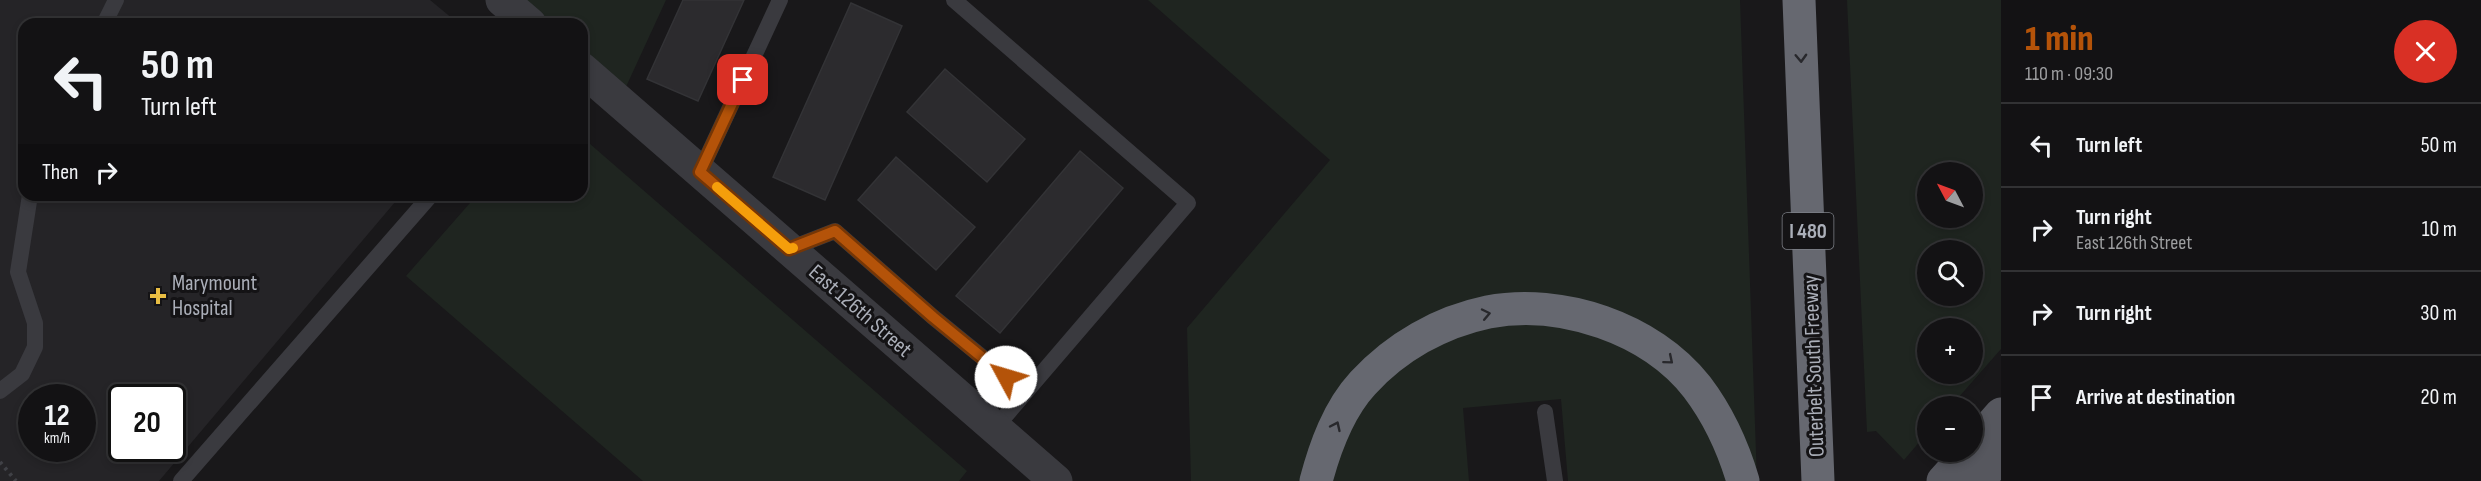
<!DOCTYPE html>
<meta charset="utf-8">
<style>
:root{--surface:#131214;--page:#202022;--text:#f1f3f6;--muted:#9d9ea0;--line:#323234;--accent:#b45309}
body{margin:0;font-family:"Sofia Sans Condensed",sans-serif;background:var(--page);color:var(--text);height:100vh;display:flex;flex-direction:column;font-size:22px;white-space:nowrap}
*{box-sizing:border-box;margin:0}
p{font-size:20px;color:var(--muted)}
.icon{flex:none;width:33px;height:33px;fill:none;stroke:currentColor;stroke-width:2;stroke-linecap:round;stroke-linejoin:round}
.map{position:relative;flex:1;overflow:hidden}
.details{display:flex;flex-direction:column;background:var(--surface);width:480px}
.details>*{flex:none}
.top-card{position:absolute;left:18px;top:18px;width:570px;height:183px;border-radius:18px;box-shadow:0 3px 9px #0003,0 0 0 2px var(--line);background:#131214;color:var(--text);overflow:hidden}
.needle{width:39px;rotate:311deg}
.controls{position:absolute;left:1917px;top:162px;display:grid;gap:12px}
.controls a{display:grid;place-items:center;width:66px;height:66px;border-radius:50%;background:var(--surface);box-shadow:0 3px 9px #0003,0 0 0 2px var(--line);font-size:30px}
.speed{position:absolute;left:18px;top:384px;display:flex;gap:12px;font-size:30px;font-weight:700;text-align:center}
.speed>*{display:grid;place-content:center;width:78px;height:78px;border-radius:50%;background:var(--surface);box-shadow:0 3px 9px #0003,0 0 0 2px var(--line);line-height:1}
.speed small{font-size:15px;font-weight:400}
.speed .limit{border:3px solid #111;border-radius:9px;background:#fff;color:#111}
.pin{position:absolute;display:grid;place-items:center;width:51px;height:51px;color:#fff;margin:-26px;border-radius:12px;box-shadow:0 3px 9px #0006}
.me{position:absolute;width:66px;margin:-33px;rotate:309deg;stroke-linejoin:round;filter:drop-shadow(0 0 4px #0008)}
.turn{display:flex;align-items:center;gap:21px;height:126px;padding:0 24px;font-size:27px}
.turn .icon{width:78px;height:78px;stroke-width:2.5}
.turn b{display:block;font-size:42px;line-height:51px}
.then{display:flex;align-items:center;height:57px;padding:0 24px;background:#0003;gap:12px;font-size:22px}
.round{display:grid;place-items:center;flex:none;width:63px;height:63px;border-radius:32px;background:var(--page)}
.summary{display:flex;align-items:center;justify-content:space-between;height:102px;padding:0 24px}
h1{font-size:36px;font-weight:800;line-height:45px;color:var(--accent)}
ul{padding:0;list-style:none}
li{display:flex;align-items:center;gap:18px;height:84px;padding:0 24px;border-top:2px solid var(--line)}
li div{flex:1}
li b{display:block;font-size:22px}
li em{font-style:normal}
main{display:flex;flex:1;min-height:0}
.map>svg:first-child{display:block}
.built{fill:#252427;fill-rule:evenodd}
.green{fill:#1f2520;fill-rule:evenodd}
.building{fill:#2c2b2e;stroke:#333336;stroke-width:1.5}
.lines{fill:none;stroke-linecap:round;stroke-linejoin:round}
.path{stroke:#404146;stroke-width:4;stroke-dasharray:3 4.5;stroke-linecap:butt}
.service{stroke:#3a3a3f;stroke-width:16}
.tertiary{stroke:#3a3a3f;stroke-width:33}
.primary{stroke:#56575e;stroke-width:33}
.motorway{stroke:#666870;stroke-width:33}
.oneway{stroke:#28282c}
.route-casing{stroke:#753606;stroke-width:15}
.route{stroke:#b45309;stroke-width:10}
.slow{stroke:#f59e0b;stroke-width:10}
.poi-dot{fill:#e8bd43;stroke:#141315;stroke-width:2}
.labels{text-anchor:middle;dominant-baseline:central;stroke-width:6;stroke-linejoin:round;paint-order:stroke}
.shield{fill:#141315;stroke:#7e8088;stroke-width:1.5}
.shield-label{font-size:21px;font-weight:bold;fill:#abafb9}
.poi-label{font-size:22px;fill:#abafb9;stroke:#141315;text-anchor:start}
.street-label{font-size:22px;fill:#abafb9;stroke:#141315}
</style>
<main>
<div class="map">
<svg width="2001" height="481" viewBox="0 0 2001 481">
<rect width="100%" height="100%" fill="#19181a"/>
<path class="built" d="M0 0H430L459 24H24V195H401L159 481H0ZM32 398H82V448H32ZM122 398H172V448H122Z"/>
<path class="green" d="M513 0H666L619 102 582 69V24H530Z
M1148 0H1740L1757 481H1568L1561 399 1463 408 1469 481H1191L1187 328 1330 160Z
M1847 0H2001V349L1951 406H1928L1927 433 1904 460 1876 431 1867 432ZM1928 172H1972V218H1928ZM1928 250H1972V296H1928ZM1928 328H1972V374H1928Z
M582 137 967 471 959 481H643L406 276 477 195H582Z"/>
<path class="building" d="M683 0H744L698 101 647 79Z
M851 3 902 26 825 200 773 177Z
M945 69 1025 139 987 182 907 112Z
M1080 151 1123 188 1000 333 956 296Z
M896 157 975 227 936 270 858 200Z"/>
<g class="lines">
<path class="path" d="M0 462 16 481"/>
<path class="service" d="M954 0 1188 203 995 428
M104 24 116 0
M700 172 780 0
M789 249 835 231 933 317 1025 392
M0 391 22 374 35 347V323L18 272 30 195
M1545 412 1555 481
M181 481 431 195"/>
<path class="tertiary" d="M502 0 530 24
M582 69 1056 481"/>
<path class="primary" d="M1972 447 2001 414
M1943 481 1969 452
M1978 481 2001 455"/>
<path class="motorway" d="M1799 0 1818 481
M1316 481C1325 447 1338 410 1363 383 1396 347 1440 322 1488 312 1561 298 1651 328 1697 387 1719 416 1733 447 1743 481"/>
</g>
<defs><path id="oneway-chevron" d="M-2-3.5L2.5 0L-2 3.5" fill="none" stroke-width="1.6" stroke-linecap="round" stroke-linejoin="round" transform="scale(1.5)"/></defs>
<g class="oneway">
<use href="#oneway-chevron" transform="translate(1801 58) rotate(88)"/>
<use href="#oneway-chevron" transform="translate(1486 314) rotate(-12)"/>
<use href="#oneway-chevron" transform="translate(1669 360) rotate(40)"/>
<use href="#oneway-chevron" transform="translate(1336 426) rotate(-65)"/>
</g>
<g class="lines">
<defs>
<path id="route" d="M743 80 700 172 789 249 835 231 933 317 1006 377"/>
</defs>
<use href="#route" class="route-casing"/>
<use href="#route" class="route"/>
<path class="slow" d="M717 187 789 249 793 248"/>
</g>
<path class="poi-dot" d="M155 287h6v6h6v6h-6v6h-6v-6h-6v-6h6z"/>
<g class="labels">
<rect class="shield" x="1782.5" y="213" width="51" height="36" rx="4.5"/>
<g class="shield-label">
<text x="1808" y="231">I 480</text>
</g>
<g class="poi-label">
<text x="172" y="283">Marymount<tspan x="172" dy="25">Hospital</tspan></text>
</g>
<g class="street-label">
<text transform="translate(860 311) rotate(41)">East 126th Street</text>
<text transform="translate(1814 366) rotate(-92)">Outerbelt South Freeway</text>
</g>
</g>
</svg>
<div class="controls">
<a><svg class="needle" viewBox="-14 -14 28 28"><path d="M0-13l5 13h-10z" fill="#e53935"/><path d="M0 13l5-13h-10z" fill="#9d9ea0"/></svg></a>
<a><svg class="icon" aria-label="search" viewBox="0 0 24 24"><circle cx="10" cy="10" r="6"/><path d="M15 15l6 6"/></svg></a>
<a>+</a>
<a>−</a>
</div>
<div class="speed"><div>12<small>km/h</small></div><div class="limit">20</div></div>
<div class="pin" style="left:743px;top:80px;background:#d93025"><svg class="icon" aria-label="arrive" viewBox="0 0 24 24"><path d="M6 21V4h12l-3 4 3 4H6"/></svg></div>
<svg class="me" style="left:1006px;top:377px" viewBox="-20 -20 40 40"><circle r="19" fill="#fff"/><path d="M0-13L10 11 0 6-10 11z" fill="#b45309"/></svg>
<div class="top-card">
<div class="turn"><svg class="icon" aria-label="left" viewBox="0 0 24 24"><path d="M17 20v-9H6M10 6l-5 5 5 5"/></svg><div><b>50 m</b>Turn left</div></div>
<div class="then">Then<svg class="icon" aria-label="right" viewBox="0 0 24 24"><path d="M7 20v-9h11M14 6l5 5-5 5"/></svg></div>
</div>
</div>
<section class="details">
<div class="summary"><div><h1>1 min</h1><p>110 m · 09:30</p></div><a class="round" style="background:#d93025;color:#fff"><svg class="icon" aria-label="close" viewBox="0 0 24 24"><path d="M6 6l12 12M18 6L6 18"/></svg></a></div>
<ul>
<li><svg class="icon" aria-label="left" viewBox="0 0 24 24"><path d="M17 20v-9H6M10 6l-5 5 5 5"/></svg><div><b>Turn left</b></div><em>50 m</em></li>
<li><svg class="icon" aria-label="right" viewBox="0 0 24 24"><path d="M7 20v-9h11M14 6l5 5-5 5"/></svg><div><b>Turn right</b><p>East 126th Street</p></div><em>10 m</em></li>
<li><svg class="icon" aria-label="right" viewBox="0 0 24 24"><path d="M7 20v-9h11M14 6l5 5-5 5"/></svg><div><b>Turn right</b></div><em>30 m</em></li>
<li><svg class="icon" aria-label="arrive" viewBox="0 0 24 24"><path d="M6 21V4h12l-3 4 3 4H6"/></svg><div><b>Arrive at destination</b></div><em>20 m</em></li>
</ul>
</section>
</main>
